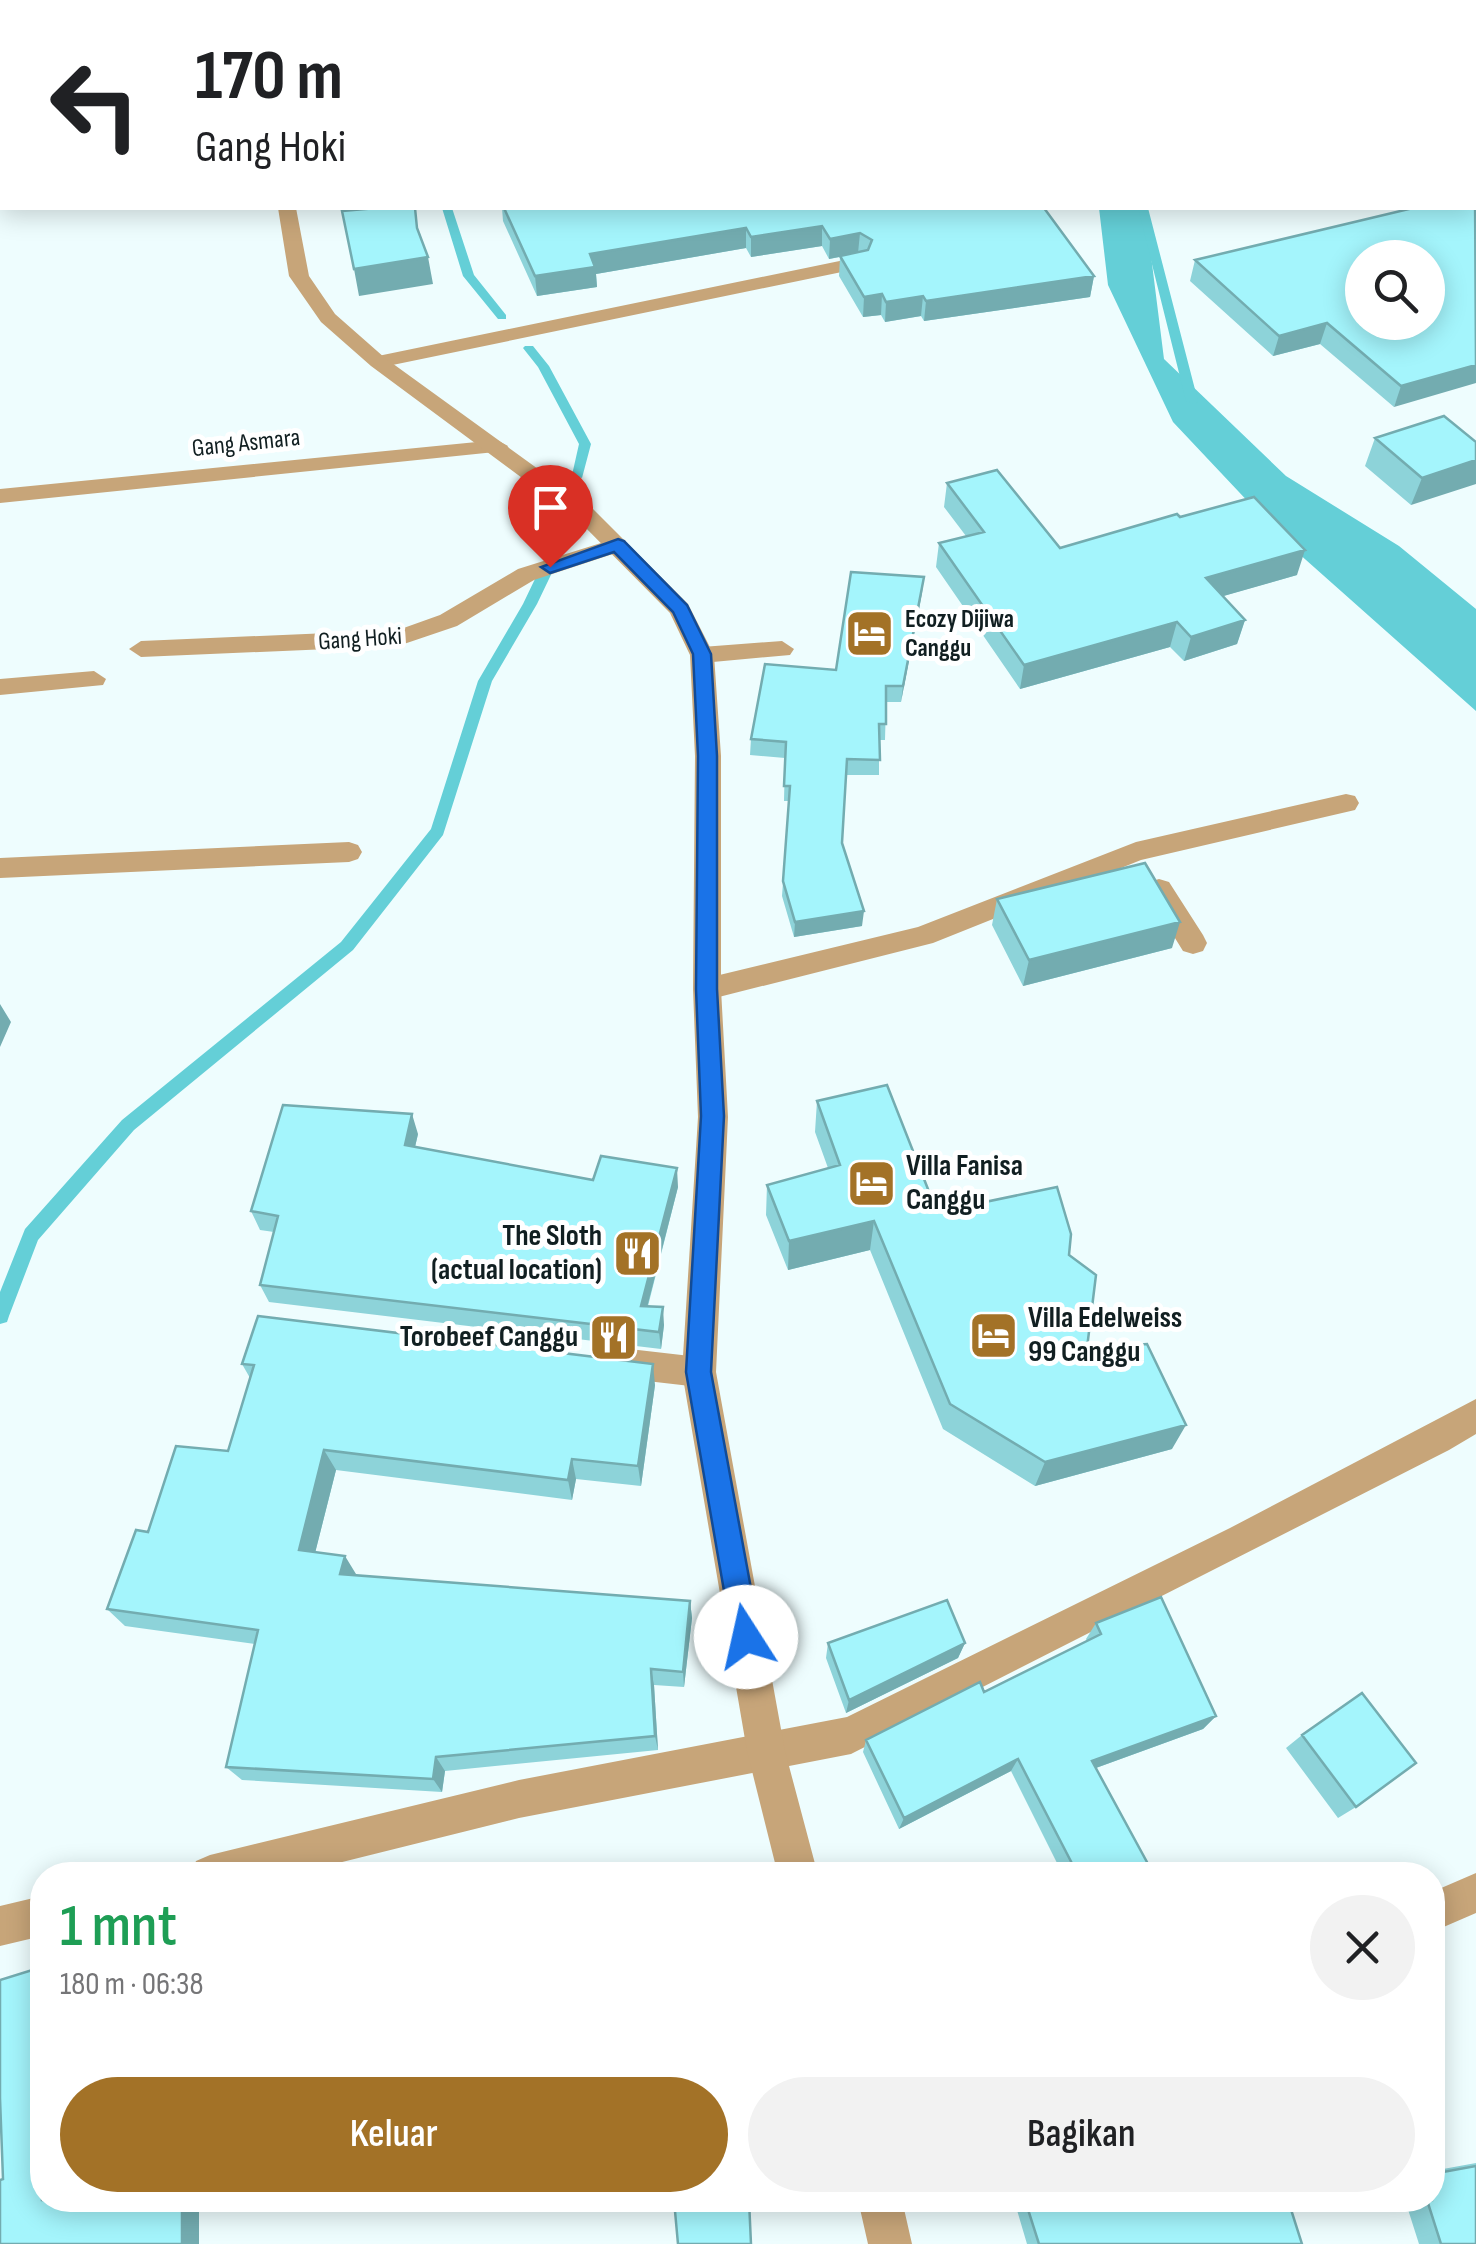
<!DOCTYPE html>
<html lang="id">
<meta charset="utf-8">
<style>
:root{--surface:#fff;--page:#f2f2f2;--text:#202124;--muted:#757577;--accent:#a37227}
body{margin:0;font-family:"Sofia Sans Condensed",sans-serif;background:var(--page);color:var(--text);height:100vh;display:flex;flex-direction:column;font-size:38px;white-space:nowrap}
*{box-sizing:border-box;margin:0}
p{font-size:32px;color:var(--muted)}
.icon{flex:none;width:55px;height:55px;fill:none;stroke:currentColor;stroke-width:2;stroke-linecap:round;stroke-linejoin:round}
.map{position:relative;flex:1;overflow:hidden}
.drawer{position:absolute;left:30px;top:1862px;width:1415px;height:350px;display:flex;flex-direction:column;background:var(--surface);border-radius:40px;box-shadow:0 5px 25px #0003}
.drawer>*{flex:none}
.hud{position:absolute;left:0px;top:0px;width:1478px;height:210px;box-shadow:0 5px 25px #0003;background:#fff;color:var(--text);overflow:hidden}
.tools{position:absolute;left:1345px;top:240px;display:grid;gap:20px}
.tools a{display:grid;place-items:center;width:100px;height:100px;border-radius:50%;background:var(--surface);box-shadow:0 5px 25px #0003;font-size:50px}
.pin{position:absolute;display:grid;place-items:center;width:85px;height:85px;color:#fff;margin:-102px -42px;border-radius:50% 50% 50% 0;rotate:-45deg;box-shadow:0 0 10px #0007}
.pin .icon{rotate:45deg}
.me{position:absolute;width:110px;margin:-55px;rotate:350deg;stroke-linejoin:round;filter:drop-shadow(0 0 8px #0008)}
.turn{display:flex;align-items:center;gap:35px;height:210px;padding:0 30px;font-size:45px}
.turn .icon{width:130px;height:130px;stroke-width:2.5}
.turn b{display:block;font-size:70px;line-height:85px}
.round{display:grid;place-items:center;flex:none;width:105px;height:105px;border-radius:52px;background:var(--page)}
.head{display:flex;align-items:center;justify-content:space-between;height:170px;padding:0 30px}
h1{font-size:60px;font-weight:600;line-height:75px;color:#1e9e55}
.cta{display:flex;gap:20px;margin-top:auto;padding:20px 30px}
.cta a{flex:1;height:115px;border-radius:60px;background:var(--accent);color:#fff;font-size:40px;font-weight:600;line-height:115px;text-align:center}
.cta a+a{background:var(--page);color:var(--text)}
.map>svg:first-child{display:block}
.water{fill:#64cfd7}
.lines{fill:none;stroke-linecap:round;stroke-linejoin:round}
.stream{fill:#64cfd7;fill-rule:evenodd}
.service{fill:#c7a579;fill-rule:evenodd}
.minor{fill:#c7a579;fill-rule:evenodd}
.tertiary{fill:#c7a579;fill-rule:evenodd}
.wall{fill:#8dd3d9}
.shaded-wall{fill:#73acb0}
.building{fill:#a4f5fc;stroke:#73acb0;stroke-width:2.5;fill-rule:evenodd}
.route{fill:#1a73e8;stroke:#114b97;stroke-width:2.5}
.labels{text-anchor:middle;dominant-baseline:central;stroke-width:10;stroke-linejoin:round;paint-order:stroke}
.far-street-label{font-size:25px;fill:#111f21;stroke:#fff}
.far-poi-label{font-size:25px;font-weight:bold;fill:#111f21;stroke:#fff;text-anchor:start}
.poi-label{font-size:30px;font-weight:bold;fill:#111f21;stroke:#fff;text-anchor:start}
</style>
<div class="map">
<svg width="1476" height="2244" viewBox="0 0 1476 2244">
<rect width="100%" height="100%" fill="#eefdfe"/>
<path class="water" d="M1099 208H1145L1164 359 1286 476 1399 546 1476 609V711L1288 544 1173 422 1108 285Z"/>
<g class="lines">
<path class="stream" d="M442 208H452L474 275 506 315V319H498L463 276Z
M1138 208H1148L1198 401 1196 404 1186 401Z
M525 346H533L549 366 591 444 582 478 572 475 579 444 538 367 523 348Z
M564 529 571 533 537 604 492 681 443 835 353 950 134 1130 38 1240 9 1316 7 1322 0 1324V1292L25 1229 122 1120 341 942 431 829 478 681 523 604 557 533Z"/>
<path class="service" d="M782 641 794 649 790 655 702 663 690 655 702 647Z"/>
<path class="minor" d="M309 0H338L339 2H311Z
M567 0H590L591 2H569Z
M0 54H2V64H0Z
M1475 93H1476V103H1475Z
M859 257 869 263 866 267 378 368 368 362 378 356Z
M497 440 508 446 505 451 0 503V489Z
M617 538 625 540 628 545 625 550 534 580 457 626 398 646 141 657 129 649 141 641 398 630 440 615 518 569Z
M94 671 106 679 103 685 0 695V679Z
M1346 794 1355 796 1359 803 1355 810 1141 860 933 943 707 1000 697 997 693 989 697 981 707 978 918 927 1136 842Z
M349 842 358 845 362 852 358 859 349 862 0 878V858Z
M1159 879 1169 882 1203 935 1207 943 1203 951 1193 954 1183 951 1149 896 1145 889 1149 882Z
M612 1347 699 1357 711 1361 716 1372 711 1383 699 1387 612 1377 600 1373 595 1362 600 1351Z
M1476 1399V1434L1449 1450 851 1754 519 1818 290 1875H190L196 1861 210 1855 519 1780 847 1717 1230 1528Z
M1476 1873V1913L1432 1932V1892Z
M42 1896V1936L0 1946V1906Z"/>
<path class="tertiary" d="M278 208H296L309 276 335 314 385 358 592 508 688 604 714 655 721 756V989L728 1117 716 1372 785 1751 818 1875H778L747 1751 682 1372 698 1117 693 989 695 756 690 655 670 613 576 518 371 366 321 322 289 276Z
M858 2200H902L912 2244H868Z"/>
</g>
<path class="wall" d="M502 208H1044L1094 276 1090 297 924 321 921 316 885 322 881 315 863 317 839 276 840 257 829 259 822 246 751 257 746 248 596 274 597 287 537 296 503 221Z
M1475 208 1394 407 1320 344 1273 356 1190 281 1195 260Z
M1375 438 1476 442 1411 505 1365 466Z
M947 483 1060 548 1180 517 1297 575 1223 596 1245 620 1237 644 1184 661 1170 647 1020 689 936 567 939 543 966 536 944 507Z
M924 577 901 702H886L885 740H879V775H846L842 843 862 926 794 937 782 896 789 801H784L785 758 750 755 751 739 836 670Z
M997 899 1172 948 1023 986 992 925Z
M817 1101 937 1212 1069 1255 1087 1348 1172 1449 1035 1486 943 1429 870 1250 788 1270 766 1215 767 1185 828 1168 815 1132Z
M418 1134 415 1147 593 1180 678 1187 648 1306 664 1325 661 1349 269 1302 260 1285 274 1232 260 1230 251 1211Z
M242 1364 655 1385 641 1486 576 1479 572 1500 336 1470 315 1553 356 1576 690 1601 692 1618 684 1687 654 1685 658 1750 445 1771 442 1792 242 1780 226 1767 255 1644 125 1626 107 1609 148 1532 228 1451 250 1378Z
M1096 1623 1216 1716 1203 1729 1096 1768 1154 1875H1063L1011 1771 899 1829 863 1752 866 1740 984 1692 1087 1641 1086 1639Z
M828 1643H965L958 1658 846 1713 826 1658Z
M1302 1735 1356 1807 1338 1818 1286 1748Z
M1476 2163V2244H1419L1405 2200H1432V2171Z
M1014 2200H1288L1302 2244H1027Z"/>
<path class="shaded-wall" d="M154 0H214L215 2H136Z
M0 22H2V41L0 42Z
M822 226V246L751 257V237Z
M746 228V248L596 274 597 287 537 296 535 276 590 254Z
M860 233 858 253 829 259 830 239Z
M428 257 433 284 359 296 354 269Z
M1094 276 1090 297 924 321 926 301Z
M882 294 881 315 863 317 864 297Z
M923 296 921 316 885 322 886 302Z
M1327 323 1320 344 1273 356 1279 336Z
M1476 365V383L1394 407 1401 386Z
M1476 460V484L1411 505 1422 478Z
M1305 550 1297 575 1199 603 1206 578Z
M924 577 922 593 901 702 903 686Z
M1245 620 1237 644 1184 661 1191 637Z
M1177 622 1170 647 1020 689 1024 665Z
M864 911 862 926 794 937 795 922Z
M1180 922 1172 948 1023 986 1029 960Z
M0 1004 11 1022 0 1047Z
M412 1114 418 1134 411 1164 405 1145Z
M677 1168 678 1187 643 1323 641 1306Z
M874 1221 870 1250 788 1270 789 1241Z
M663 1307 664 1325 661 1349 659 1332Z
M653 1364 655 1385 641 1486 638 1466Z
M1186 1425 1172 1449 1035 1486 1045 1462Z
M324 1450 336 1470 311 1569 299 1550Z
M572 1459 576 1479 572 1500 568 1480Z
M345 1556 356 1574 352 1592 340 1574Z
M690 1601 692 1618 684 1687 683 1672Z
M965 1643 958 1658 846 1713 849 1700Z
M651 1669 654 1685 658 1750 655 1736Z
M1216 1716 1203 1729 1082 1773 1092 1761Z
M436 1757 445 1771 442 1792 433 1779Z
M1018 1759 1011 1771 899 1829 904 1818Z
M182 2200H199V2244H182Z"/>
<path class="building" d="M0 0H154L136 2H2V22H0Z
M212 0H254V2H212Z
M785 0H858L860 2H786Z
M1475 34H1476L1475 73Z
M1475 192 1476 365 1401 386 1327 323 1279 336 1195 260 1413 208H1475ZM1362 258H1428V322H1362Z
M377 208H415L417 228 428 257 354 269 342 211Z
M504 208H1044L1094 276 926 301 923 296 886 302 882 294 864 297 840 256 868 250 872 240 860 233 830 239 822 226 751 237 746 228 590 254 595 267 535 276Z
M1444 416 1476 442V460L1422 478 1375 438Z
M997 470 1060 548 1177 514 1180 517 1254 497 1305 550 1206 578 1245 620 1191 637 1177 622 1024 665 939 543 984 532 947 483Z
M851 572 924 577 903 686H886V724H879L880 760 847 759 842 843 864 911 795 922 783 881 790 786H784L786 742 751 739 765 664 836 670Z
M1145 863 1180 922 1029 960 997 899Z
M887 1085 937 1212 1057 1187 1071 1234 1069 1255 1096 1275 1087 1348 1147 1344 1186 1425 1045 1462 950 1404 874 1221 789 1241 767 1185 840 1165 817 1101Z
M283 1105 412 1114 405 1145 593 1180 601 1156 677 1168 641 1306 663 1307 659 1332 260 1285 278 1216 251 1211Z
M258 1316 653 1364 638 1466 572 1459 568 1480 324 1450 299 1550 345 1556 340 1574 690 1601 683 1672 651 1669 655 1736 436 1757 433 1779 226 1767 258 1630 107 1609 136 1530 148 1532 176 1446 228 1451 254 1365 242 1364Z
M1161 1597 1216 1716 1092 1761 1154 1875H1078L1018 1759 904 1818 866 1740 980 1682 984 1692 1101 1634 1096 1623Z
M947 1600 965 1643 849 1700 828 1643Z
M1362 1693 1416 1763 1356 1807 1302 1735Z
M42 1967V2200H182V2244H0V2180L3 2179 0 2098V1980Z
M1476 2166V2244H1441L1427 2200H1432V2174Z
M674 2200H749L751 2244H678Z
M1025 2200H1288L1302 2244H1039Z"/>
<path class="route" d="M618 539 624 541 687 605 711 654 717 756V989L724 1116 711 1372 760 1637 756 1647 746 1651 736 1647 732 1637 686 1372 701 1116 696 989 698 756 693 654 673 612 614 552 550 573 541 567Z"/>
<defs>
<symbol id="hotel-square" viewBox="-11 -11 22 22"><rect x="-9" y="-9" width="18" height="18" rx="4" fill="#a37227" stroke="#fff"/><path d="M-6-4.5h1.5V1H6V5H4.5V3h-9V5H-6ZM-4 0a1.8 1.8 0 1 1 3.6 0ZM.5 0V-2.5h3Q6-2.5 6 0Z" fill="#fff"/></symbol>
<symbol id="restaurant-square" viewBox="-11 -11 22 22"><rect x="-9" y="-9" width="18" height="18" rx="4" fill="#a37227" stroke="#fff"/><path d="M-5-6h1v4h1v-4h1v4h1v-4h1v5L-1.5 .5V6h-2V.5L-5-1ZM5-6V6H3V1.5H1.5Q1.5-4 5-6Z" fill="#fff"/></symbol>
</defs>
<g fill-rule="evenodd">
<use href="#hotel-square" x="842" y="606" width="55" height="55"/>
<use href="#hotel-square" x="844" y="1156" width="55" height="55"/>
<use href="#restaurant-square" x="610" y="1226" width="55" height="55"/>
<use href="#hotel-square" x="966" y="1308" width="55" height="55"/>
<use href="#restaurant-square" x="586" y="1310" width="55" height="55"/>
</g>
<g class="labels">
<g class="far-street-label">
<text transform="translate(246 443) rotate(-6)">Gang Asmara</text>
<text transform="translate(360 639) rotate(-4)">Gang Hoki</text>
</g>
<g class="far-poi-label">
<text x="905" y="619">Ecozy Dijiwa<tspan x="905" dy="29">Canggu</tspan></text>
</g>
<g class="poi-label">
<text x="906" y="1166">Villa Fanisa<tspan x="906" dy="34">Canggu</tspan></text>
<text x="602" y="1236" text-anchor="end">The Sloth<tspan x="602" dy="34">(actual location)</tspan></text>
<text x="1028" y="1318">Villa Edelweiss<tspan x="1028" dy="34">99 Canggu</tspan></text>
<text x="578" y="1337" text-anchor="end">Torobeef Canggu</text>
</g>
</g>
</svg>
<div class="tools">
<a><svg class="icon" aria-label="search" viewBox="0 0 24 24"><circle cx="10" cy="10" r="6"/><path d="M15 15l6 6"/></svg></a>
</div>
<div class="pin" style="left:550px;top:567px;background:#d93025"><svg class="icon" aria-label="arrive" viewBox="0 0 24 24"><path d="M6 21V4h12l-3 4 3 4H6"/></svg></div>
<svg class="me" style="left:746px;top:1637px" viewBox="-20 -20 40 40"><circle r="19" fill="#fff"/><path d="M0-13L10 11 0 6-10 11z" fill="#1a73e8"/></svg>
<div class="hud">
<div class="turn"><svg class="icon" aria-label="left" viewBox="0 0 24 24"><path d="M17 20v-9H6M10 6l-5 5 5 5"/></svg><div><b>170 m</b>Gang Hoki</div></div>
</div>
<section class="drawer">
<div class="head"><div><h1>1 mnt</h1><p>180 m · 06:38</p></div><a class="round"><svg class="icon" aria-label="close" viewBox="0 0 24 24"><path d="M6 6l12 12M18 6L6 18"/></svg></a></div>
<div class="cta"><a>Keluar</a><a>Bagikan</a></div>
</section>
</div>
